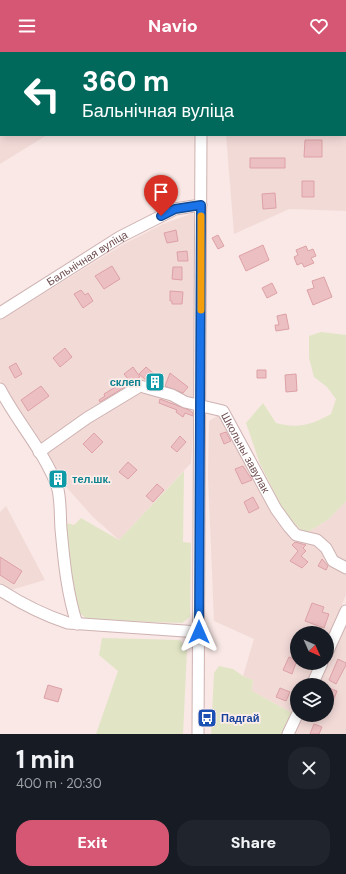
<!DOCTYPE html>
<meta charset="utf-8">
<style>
:root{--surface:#171b24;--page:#20242c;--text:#f1f3f6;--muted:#9ea1a6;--accent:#d65774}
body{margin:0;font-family:"DM Sans",sans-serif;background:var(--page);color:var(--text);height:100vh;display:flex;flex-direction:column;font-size:15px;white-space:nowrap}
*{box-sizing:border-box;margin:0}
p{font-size:13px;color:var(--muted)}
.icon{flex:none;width:22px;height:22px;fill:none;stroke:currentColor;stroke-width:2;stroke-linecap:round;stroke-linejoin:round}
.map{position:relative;height:682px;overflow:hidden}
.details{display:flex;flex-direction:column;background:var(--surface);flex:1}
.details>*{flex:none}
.guide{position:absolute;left:0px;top:0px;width:346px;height:84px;box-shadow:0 2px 10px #0003;background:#00695c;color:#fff;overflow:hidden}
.needle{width:26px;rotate:135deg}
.fabs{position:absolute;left:290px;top:574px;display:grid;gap:8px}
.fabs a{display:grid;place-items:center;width:44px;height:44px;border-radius:50%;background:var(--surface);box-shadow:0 2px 10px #0003;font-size:20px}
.pin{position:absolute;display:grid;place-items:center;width:34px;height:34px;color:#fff;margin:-41px -17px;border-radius:50% 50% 50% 0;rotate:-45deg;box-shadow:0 0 4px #0007}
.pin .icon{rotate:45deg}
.me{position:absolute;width:44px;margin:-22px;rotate:0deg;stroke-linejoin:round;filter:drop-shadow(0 0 3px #0008)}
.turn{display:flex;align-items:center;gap:14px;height:84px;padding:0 16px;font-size:18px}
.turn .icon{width:52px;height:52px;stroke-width:2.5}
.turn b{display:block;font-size:28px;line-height:34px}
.round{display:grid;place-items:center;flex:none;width:42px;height:42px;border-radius:16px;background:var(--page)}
.summary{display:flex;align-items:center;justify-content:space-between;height:68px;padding:0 16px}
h1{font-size:24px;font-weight:800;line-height:30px}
.cta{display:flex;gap:8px;margin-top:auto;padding:8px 16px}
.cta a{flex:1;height:46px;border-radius:16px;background:var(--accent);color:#fff;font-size:16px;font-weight:800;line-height:46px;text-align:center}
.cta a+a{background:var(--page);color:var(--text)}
header{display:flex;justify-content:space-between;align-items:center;height:52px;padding:0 16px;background:var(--accent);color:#fff;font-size:18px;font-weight:800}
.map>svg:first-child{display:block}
.residential{fill:#f2dad7}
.green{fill:#e1e5c5}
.building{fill:#ecbfc2;stroke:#dda1a6}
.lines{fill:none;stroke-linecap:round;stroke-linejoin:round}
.minor-casing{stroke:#ceb2b2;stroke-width:13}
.minor{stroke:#fff;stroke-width:11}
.route-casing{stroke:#114b97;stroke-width:10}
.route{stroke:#1a73e8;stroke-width:7}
.slow{stroke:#f59e0b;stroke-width:7}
.labels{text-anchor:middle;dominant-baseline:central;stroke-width:3.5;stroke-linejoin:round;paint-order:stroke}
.street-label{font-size:11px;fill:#6f4d50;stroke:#fdedea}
.culture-label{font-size:11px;font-weight:bold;fill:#0d838f;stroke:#fdedea;text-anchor:end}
.transit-label{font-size:11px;font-weight:bold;fill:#164399;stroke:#fdedea;text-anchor:start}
</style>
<header><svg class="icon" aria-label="menu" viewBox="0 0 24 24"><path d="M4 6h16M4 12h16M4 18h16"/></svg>Navio<svg class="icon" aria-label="heart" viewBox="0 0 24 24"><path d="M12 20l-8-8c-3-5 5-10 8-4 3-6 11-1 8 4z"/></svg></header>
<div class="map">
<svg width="346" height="682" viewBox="0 0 346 682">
<rect width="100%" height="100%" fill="#f9e8e5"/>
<path class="residential" d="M0 0H346V159L289 157 234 182 226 83H345V1H1V83H47L0 112Z
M193 161 194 165 195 350 191 411 119 488 93 465 68 437 33 390 9 347 0 328V268L124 192 163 172Z
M222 361 286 478 321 495 346 519V543L342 552 344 553 327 588V581H297V611H316L306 633H297V651L292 661 252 639 253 628 243 624 254 587 214 569 208 424 209 369Z
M346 449V512L305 482 329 467Z
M6 454 45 528 11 538 0 530V460Z
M346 569V682H294L302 663H327V633H317Z"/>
<path class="green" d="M321 280 346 283V449L329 467 305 482 286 463 260 412 246 371 263 351 276 371C298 377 311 373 331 362L336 347 327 335 314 325 309 306V284Z
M184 419 183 490 191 491 190 565 182 571 88 568 80 561 75 548 63 470 74 473 81 466 119 488Z
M102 586 180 588 187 599 183 682H96L118 619 99 603Z
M219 614 233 617 243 624 253 628 252 639 292 661 282 682H211L214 621Z"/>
<path class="building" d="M305 88H322V105H304Z
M250 106H285V116H250Z
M302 129H314V145H302Z
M275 141 276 156 263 157 262 142Z
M176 178 178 189 167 191 164 181Z
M218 183 224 194 218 197 212 186Z
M263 193 269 208 246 219 239 204Z
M306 194 308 199 313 197 316 204 311 206 314 211 304 215 302 211 297 213 294 205 298 203 296 198Z
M187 199 188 209H178L177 200Z
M112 214 120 227 104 237 95 224Z
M173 215H182V228L172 227Z
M324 225 332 245 313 253 307 238 314 236 312 229Z
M272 231 277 241 267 246 262 236Z
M81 238 85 243 88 241 93 249 83 256 74 242Z
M170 239 183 240 182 252H172V249H170Z
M286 262 289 277 276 279 275 273H279L277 264Z
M65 296 72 305 60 315 53 306Z
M16 311 22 322 15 326 9 315Z
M133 315 140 325 131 331 124 322Z
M146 315 160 327 157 331 146 328 139 322Z
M257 318H266V326H257Z
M170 321 188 335 183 341 165 334Z
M296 322 297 339 286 340 285 323Z
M122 331 125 335 100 350 99 348 105 344 104 342Z
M41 334 49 344 28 359 21 348Z
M160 347 189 358 193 361V364L185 361 183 365 176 360 177 358 159 351Z
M226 380 231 389 224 392 220 382Z
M94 381 103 390 92 401 83 392Z
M180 384 186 390 177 400 171 395Z
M128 410 137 418 128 427 119 420Z
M243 414 252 428 242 432 235 417Z
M157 432 164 438 153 450 146 444Z
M253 445 259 456 249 461 244 450Z
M295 490 306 493 303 496 306 499 301 504 308 510 302 516 290 509 298 499 292 493Z
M0 505 22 519 14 532 0 523Z
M322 507 328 514 326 518 318 514Z
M312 551 324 555 322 560 329 562 324 576 305 569Z
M289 605 297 608 292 622 283 618Z
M338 607 346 611V613L336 632 329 628Z
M48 633 62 637 58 650 44 646Z
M280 636 290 640 286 649 276 645Z
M329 636 337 639 328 662 327 642Z
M314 672 322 675 319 682H310Z"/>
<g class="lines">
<defs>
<g id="minor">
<path d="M201 1V0"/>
<path d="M337 1 338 0"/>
<path id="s1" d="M0 261 120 185 175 157 201 153"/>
<path d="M0 337C17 370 44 399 57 434 61 446 60 464 61 477 64 510 67 541 77 572"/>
<path id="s2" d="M39 400 87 366 140 334 172 343 185 350 223 359 276 457 289 475 296 483 317 488 326 496 333 509 346 516"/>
<path d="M0 538C22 552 43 563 68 571L199 580"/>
<path d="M327 601 346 559"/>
<path d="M312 633 322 611"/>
<path d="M198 682 201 83"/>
<path d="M288 682 297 663"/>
</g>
</defs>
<use href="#minor" class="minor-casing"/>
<use href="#minor" class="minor"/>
</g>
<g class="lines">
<defs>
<path id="route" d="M161 164 175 157 201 153 199 580"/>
</defs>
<use href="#route" class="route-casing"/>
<use href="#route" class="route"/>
<path class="slow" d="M201 258V164"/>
</g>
<defs>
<symbol id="building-square" viewBox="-11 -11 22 22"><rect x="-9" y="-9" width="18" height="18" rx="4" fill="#0f9aa8" stroke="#fdedea"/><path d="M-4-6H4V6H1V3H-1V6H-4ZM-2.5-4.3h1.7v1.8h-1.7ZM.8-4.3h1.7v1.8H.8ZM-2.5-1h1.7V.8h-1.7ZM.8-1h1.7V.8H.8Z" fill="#fff"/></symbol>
<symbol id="bus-square" viewBox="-11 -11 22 22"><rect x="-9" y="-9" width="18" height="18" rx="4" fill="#1a4fb4" stroke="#fdedea"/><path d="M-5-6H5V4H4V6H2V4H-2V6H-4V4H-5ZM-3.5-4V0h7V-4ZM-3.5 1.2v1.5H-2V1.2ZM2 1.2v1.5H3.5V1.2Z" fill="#fff"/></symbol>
</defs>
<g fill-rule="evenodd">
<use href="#building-square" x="144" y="319" width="22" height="22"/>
<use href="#building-square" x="47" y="416" width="22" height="22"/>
<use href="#bus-square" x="196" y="655" width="22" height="22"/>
</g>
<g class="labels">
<g class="street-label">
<text stroke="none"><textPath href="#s1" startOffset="103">Бальнічная вуліца</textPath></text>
<text stroke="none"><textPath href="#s2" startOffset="255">Школьны завулак</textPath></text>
</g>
<g class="culture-label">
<text x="141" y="330">склеп</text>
<text x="72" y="427" text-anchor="start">тел.шк.</text>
</g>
<g class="transit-label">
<text x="221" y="666">Падгай</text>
</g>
</g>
</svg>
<div class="fabs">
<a><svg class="needle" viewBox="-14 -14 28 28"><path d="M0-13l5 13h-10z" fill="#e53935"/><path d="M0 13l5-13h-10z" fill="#9ea1a6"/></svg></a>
<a><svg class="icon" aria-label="layers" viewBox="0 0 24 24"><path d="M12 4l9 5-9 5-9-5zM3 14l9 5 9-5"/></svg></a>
</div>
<div class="pin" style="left:161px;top:164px;background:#d93025"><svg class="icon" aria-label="arrive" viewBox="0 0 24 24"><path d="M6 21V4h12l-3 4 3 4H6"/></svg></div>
<svg class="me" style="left:199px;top:580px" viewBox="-20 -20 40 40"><path d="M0-17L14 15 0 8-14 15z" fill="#1a73e8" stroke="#fff" stroke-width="4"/></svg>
<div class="guide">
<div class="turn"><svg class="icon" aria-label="left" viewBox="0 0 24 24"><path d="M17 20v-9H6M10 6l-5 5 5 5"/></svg><div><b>360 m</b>Бальнічная вуліца</div></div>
</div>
</div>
<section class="details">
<div class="summary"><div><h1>1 min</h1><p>400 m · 20:30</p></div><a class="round"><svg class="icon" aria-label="close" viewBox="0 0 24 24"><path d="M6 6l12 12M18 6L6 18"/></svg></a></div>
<div class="cta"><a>Exit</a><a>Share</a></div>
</section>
